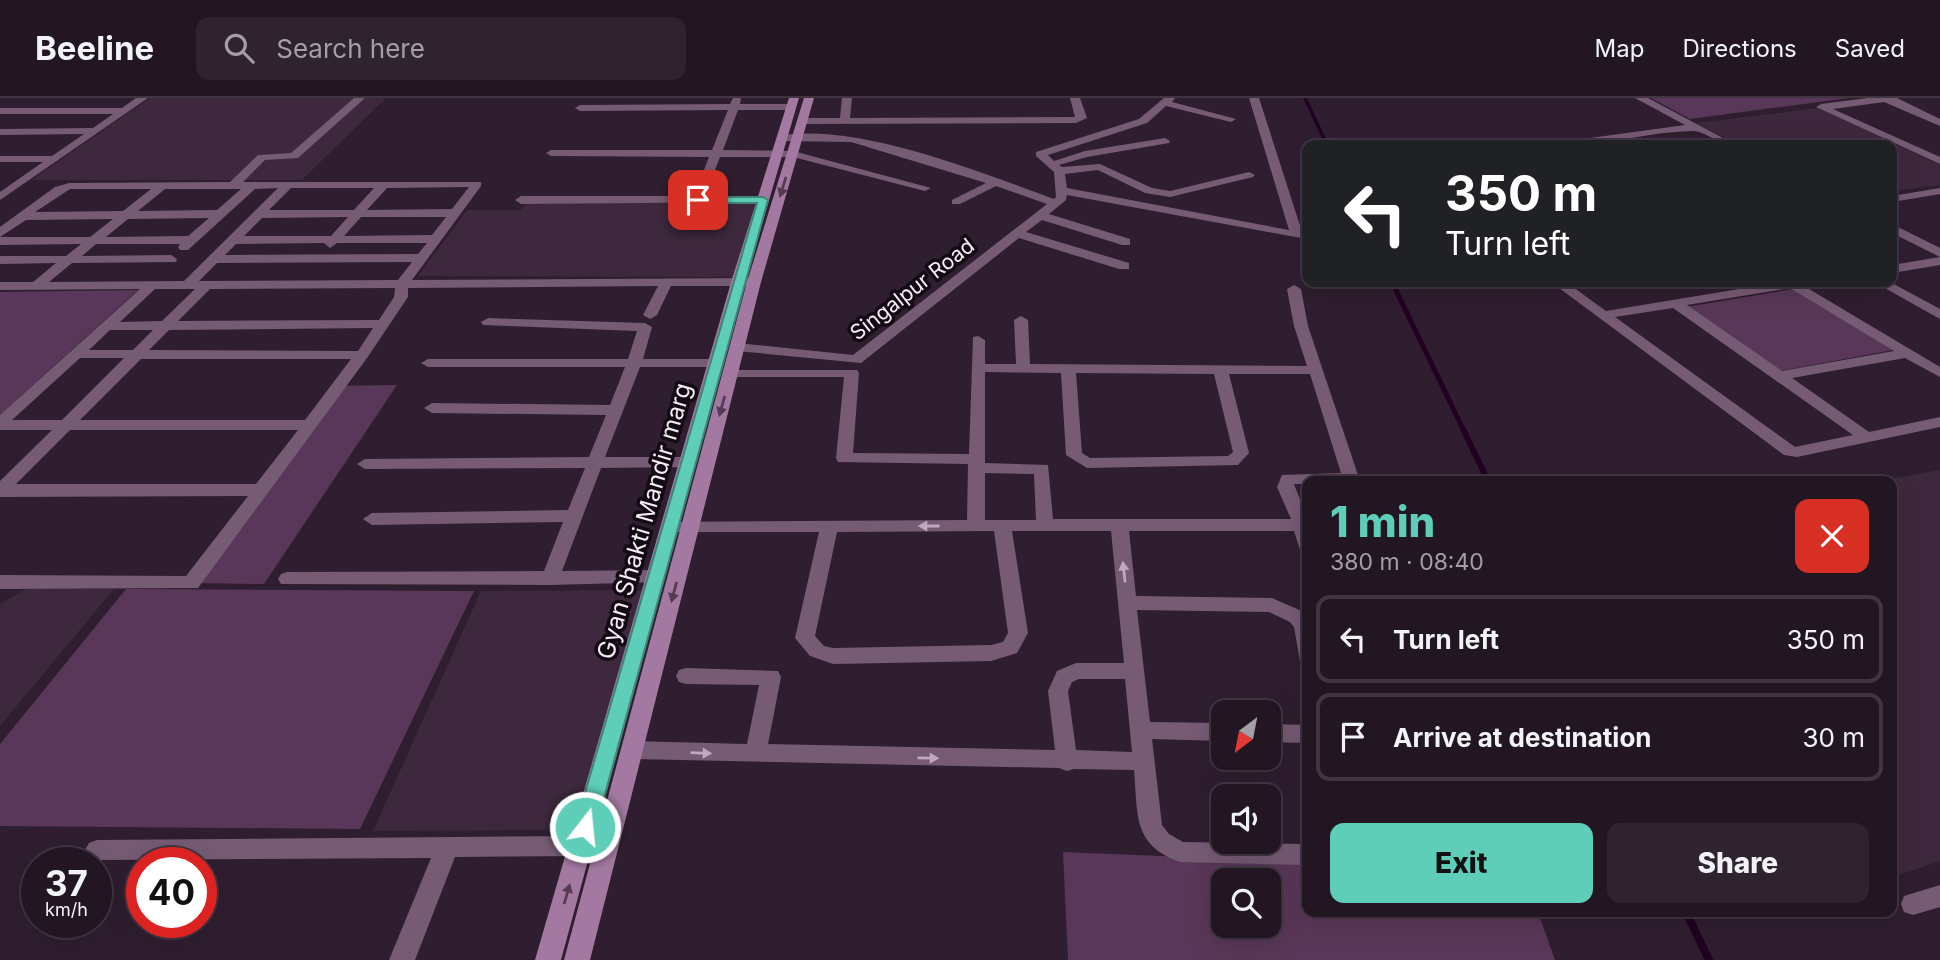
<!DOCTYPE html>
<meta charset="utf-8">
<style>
:root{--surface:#231623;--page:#2f2330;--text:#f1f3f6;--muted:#a39fa6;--line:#403541;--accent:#5eceb8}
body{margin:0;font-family:Inter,sans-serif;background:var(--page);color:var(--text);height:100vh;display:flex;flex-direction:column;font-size:26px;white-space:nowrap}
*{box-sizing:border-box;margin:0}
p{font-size:23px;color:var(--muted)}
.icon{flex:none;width:38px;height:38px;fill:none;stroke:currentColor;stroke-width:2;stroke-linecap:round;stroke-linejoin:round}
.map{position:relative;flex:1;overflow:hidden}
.details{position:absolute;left:1302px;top:378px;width:595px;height:441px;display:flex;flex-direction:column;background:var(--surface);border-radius:14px;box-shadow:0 7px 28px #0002,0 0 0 2px var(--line)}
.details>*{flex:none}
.hud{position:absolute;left:1302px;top:42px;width:595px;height:147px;border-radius:14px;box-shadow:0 7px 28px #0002,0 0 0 2px var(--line);background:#202124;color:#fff;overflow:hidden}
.needle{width:46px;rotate:212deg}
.controls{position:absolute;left:1211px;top:602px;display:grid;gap:14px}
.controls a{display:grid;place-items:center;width:70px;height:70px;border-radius:14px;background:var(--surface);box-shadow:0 7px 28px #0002,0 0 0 2px var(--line);font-size:35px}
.speed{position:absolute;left:21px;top:749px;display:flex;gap:14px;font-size:35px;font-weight:700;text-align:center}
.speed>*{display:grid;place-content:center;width:91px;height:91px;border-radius:50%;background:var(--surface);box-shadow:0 7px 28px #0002,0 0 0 2px var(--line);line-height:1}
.speed small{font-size:18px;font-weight:400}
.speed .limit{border:10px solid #d22;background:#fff;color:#111}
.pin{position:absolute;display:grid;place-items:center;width:60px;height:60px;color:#fff;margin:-30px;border-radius:14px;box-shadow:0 4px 10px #0006}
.me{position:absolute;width:77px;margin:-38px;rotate:16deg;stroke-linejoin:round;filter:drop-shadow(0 0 5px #0008)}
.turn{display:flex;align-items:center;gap:24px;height:147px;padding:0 28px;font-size:32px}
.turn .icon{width:91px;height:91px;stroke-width:2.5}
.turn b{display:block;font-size:49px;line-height:60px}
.round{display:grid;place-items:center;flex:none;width:74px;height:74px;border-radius:14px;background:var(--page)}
.summary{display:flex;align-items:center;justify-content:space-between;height:119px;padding:0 28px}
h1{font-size:42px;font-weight:800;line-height:52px;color:var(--accent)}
.button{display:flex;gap:14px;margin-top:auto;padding:14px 28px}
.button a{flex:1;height:80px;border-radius:14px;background:var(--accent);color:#111;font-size:28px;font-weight:800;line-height:80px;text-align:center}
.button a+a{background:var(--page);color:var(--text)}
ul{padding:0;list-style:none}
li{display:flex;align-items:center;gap:21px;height:88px;margin:0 14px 10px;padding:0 14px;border:4px solid var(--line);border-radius:14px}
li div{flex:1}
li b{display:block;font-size:26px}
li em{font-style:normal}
header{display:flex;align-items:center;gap:42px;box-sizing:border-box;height:98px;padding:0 35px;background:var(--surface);border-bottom:2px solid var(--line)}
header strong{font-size:33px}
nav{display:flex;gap:38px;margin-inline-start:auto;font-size:24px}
.search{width:490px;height:63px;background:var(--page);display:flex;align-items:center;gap:18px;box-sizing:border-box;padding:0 24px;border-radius:14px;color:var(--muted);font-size:26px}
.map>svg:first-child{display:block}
.built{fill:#3e283d}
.green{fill:#593758;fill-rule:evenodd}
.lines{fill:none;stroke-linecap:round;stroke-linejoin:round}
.stream-far3{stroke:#202;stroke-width:3.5}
.stream-far2{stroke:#202;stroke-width:5}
.stream-far1{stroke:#202;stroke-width:6}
.stream{stroke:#202;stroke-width:8}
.street{fill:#765b74;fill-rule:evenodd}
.secondary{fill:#a379a1;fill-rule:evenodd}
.oneway{fill:#543c53}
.oneway2{fill:#bdaabc}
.route{fill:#5eceb8;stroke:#3d8678;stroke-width:2}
.labels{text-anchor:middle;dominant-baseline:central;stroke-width:7;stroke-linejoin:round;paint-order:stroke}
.far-street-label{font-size:21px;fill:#f7ebf6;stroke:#130b13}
.street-label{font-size:24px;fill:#f7ebf6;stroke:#130b13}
</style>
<header>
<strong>Beeline</strong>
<div class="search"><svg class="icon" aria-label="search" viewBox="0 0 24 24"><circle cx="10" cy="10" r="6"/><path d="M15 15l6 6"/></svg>Search here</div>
<nav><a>Map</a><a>Directions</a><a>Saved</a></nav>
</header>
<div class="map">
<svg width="1940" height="862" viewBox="0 0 1940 862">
<rect width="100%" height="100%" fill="#2f1e2f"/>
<path class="built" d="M150 0H386L302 82H31Z
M1818 10 1940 67V87L1892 93V47H1739L1696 25Z
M526 105H757L734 179 418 178 467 112H521Z
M1940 372V763L1892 779V383H1877Z
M26 491H114L0 628V506Z
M648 492 578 732 373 733 481 493Z"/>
<path class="green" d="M1651 0H1849L1690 21Z
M1793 191 1893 252 1780 273 1686 209Z
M138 192 0 317V194Z
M397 287 264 486 196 485 332 288Z
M126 491 474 493 360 731 0 728V646Z
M1063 754 1307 764V814H1538L1555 862H1068ZM1223 782H1269V828H1223Z"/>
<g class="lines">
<path class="stream-far3" d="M1305 0 1327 47"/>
<path class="stream-far2" d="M1392 184 1464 333"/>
<path class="stream-far1" d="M1463 331 1488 383"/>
<path class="stream" d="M1686 814 1709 862"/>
<path class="street" d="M136 0H148L0 102V94L43 64H0V58H52L84 36 0 37V31L93 30 113 16H0V10H122Z
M354 0H365L298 60 265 62 243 84H481V88L412 182 754 180 761 184 754 188H671L657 217 650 221 643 217 658 188 408 190V199L367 260 198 490 0 491V477L186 478 248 398 0 399V383L52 332H0V317L140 191 0 192V184H33L56 165 0 166V158H66L81 146 0 147V139H90L113 121 26 122 0 139V129L55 89 69 85 230 84 258 57 291 55ZM469 89 452 111 367 112 387 90ZM278 90 184 183 49 184 72 165 176 164 177 161 171 157 82 158 96 146H180L178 149 180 152H188L255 91ZM291 90H374L354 112H269ZM70 91H151L123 113 35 114ZM165 91H241L217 112 138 113ZM348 119 331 138H244L262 120ZM361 119H446L432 137 344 138ZM209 120 188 138 106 139 128 121ZM324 145 330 150 337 145H427L418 156 225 157 236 146ZM412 164 398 182 199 183 217 165ZM395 190 394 199 379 222 178 223 210 191ZM155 191H195L162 223 120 224ZM373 230 358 253 149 252 169 232ZM110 232H153L133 252H89ZM80 260H124L62 322H12ZM141 261H351L305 322H80ZM70 332H298L256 386H16Z
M733 0H741L740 6H791L796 9 791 12H738L723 52 793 53 931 90 925 93 793 59H720L705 98H763L769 102 767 104 521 106 515 102 521 98H694L709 59 551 58 546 55 551 52H712L728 12 580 13 575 10 580 7 730 6Z
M842 0H852L850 20 1075 19 1070 0H1080L1087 20 1076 25 802 26 797 23 802 20H840Z
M1164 0H1175L1172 4 1236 21 1231 24 1166 8 1147 25 1048 57 1054 63 1085 53 1165 40 1170 43 1169 45 1087 59 1059 67 1062 69 1100 66 1152 90 1170 93 1249 74 1255 77 1253 79 1170 99 1145 95 1098 72 1065 76 1067 90 1289 132 1249 0H1259L1303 137 1301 140 1067 97 1066 102 1049 116 1130 141V147H1122L1042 122 1026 134 1129 165V171H1119L1019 140 861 265 737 253 730 249 737 245 853 257 1047 106 996 88 960 106H952V102L986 85 851 44 782 43 778 42V38C857 24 979 74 1054 101L1056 99 1054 74 1036 58V54L1139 21Z
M1635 0H1648L1736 47C1718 48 1706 32 1691 33 1646 34 1601 49 1556 47L1561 44 1685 27Z
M1868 0H1897L1940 21V28L1884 4 1833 11 1940 59V66L1816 9 1821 6Z
M1940 90V96L1892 104V98Z
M1892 126 1940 150V159L1892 135Z
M1940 159V167L1892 175V167Z
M1551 184H1566L1606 213 1781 184H1809L1804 188 1940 269V279L1905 260 1792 280 1869 334 1940 319V329L1797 359 1784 357ZM1790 190 1894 253 1782 273 1687 207ZM1673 210 1853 337 1795 349 1615 219Z
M1874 184H1890L1940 211V221Z
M1294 187 1301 191 1308 228 1360 383H1307V386H1294L1307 419V457L1301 455 1294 433H1129L1136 498 1272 500 1304 514 1307 519V566L1300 563 1294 529 1290 524 1269 514 1137 512 1150 624 1223 625V643L1152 641 1162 727 1169 736 1183 744 1307 746V767L1180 764C1132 747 1138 716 1134 672L1074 671 1067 673 1059 670 632 661 624 658 621 652 624 646 632 643 747 646 759 587 686 586 679 584 676 578 679 572 686 570 778 573 781 579 768 646 1055 652 1048 593 1057 573 1076 565H1124L1111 433H1012L1028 535 1017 555 991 563 833 566 810 558 795 540 819 434H670L661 428 664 424 967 422 968 366 838 364 836 360 844 279H730L725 278 723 275 725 272H857L859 275 853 355 969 356 973 239 978 238 985 242V266H1016L1014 222 1021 218 1028 222 1030 266 1307 268 1294 228 1287 191ZM985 274 1061 275 1066 357 1087 370 1238 367 1249 355 1229 276H1310L1341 375 1282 377 1277 389 1291 421H1053L1048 367 985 365ZM1076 275 1214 276 1233 354 1228 358 1090 360 1082 355ZM985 375 1034 376 1036 422H985ZM994 433 1008 535 1003 544 991 547 833 550 824 548 815 538 837 434ZM1079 581H1125L1132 654 1076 652 1068 593 1072 584Z
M488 220 645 225 652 229 643 261H716L723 265 716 269H640L605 359H688L696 364 688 369 601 370 562 473 656 472 662 474 665 479 662 484 550 487 281 486 278 481 281 476 287 474 544 473 563 424 372 427 363 421 372 415 568 412 585 370 365 371 357 366 365 361 589 359 606 317 432 315 424 310 432 305 610 307 625 269H428L421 265 428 261H628L637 233 483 227 481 224Z
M1269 626 1307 627V645L1269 644Z
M581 738 589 741 593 748 589 755 581 758 455 759 415 862H389L431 760 97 762 89 759 85 752 89 745 97 742Z
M1940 787V809L1913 817 1904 814 1901 806 1904 798Z"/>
<path class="secondary" d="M789 0H799L746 181 561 862H535L732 181Z
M804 0H814L761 184 590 862H564L747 184Z"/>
</g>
<defs><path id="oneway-solid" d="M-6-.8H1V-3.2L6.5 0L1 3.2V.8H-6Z" transform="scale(1.75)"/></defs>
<g class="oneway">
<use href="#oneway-solid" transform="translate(783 89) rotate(107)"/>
<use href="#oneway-solid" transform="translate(722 308) rotate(105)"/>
<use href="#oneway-solid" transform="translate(674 494) rotate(105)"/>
<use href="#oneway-solid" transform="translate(567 796) rotate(-74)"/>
</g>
<g class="oneway2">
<use href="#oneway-solid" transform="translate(929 428) rotate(180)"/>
<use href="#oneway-solid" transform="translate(1124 474) rotate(-96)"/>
<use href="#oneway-solid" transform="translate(701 655) rotate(2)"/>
<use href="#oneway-solid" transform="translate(928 660) rotate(1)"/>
</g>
<path class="route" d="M763 99 768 102 596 729 593 735 585 738 578 735 575 729 757 105H698L692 102 698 99Z"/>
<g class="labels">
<g class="far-street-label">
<text transform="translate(912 191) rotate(-38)">Singalpur Road</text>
</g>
<g class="street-label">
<text transform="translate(644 423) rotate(-74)">Gyan Shakti Mandir marg</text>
</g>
</g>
</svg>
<div class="controls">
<a><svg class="needle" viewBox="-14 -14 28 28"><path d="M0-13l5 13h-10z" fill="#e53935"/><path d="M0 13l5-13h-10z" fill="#a39fa6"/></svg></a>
<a><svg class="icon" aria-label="sound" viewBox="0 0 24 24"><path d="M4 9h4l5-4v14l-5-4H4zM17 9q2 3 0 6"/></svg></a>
<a><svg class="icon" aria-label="search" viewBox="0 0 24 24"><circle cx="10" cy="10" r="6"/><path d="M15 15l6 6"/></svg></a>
</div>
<div class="speed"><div>37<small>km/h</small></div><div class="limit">40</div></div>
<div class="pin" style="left:698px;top:102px;background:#d93025"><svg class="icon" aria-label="arrive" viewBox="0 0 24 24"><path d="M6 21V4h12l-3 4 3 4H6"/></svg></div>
<svg class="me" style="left:585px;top:729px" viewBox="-20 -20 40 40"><circle r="17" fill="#5eceb8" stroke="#fff" stroke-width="3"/><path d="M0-11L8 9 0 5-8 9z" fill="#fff"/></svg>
<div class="hud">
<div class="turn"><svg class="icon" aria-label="left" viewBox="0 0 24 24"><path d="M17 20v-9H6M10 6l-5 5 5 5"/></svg><div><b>350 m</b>Turn left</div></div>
</div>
<section class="details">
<div class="summary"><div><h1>1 min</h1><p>380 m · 08:40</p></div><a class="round" style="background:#d93025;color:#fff"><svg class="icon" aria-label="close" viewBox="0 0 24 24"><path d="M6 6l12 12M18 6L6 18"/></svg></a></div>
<ul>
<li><svg class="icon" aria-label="left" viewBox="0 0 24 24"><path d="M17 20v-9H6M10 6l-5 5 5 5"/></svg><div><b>Turn left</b></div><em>350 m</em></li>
<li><svg class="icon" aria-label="arrive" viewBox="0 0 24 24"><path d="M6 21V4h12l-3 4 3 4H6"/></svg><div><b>Arrive at destination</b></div><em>30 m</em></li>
</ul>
<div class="button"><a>Exit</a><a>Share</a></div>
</section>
</div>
